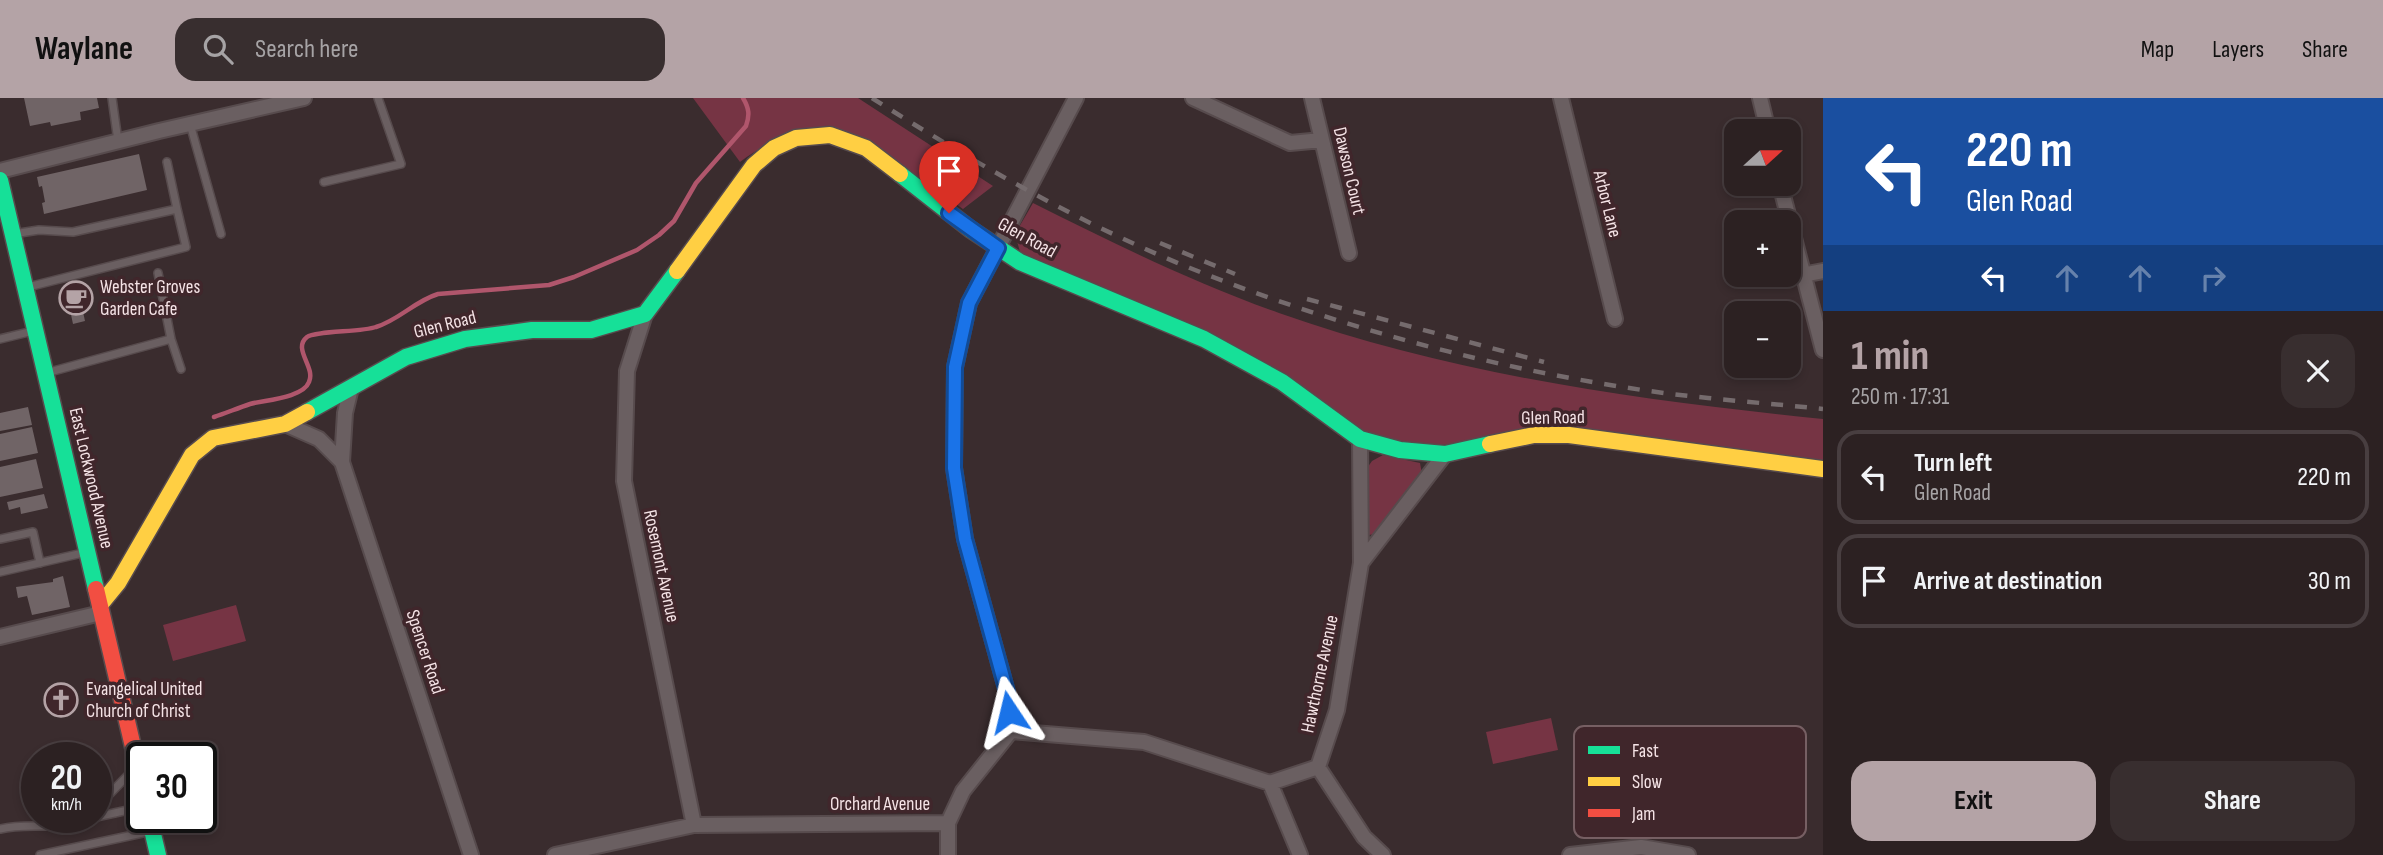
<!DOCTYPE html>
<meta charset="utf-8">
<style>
:root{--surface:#2c2122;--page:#382e2f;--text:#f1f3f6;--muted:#a6a3a5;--line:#483e40;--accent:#b4a3a6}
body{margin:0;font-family:"Sofia Sans Condensed",sans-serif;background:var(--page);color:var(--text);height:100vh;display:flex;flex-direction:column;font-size:26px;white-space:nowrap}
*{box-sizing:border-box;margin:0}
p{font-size:23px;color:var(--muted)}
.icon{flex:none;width:38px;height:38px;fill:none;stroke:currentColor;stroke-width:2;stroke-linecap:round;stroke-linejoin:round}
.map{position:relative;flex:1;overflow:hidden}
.side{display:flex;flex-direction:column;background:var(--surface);width:560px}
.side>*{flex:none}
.hud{background:#1a4fa0;color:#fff;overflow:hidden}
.needle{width:46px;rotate:69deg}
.buttons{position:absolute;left:1724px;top:21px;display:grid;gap:14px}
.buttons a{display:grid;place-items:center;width:77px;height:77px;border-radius:14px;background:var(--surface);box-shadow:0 4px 10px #0003,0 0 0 2px var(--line);font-size:35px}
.speed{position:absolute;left:21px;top:644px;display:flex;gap:14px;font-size:35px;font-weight:700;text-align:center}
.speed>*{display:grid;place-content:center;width:91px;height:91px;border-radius:50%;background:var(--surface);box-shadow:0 4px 10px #0003,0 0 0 2px var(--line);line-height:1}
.speed small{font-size:18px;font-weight:400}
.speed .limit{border:4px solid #111;border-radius:10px;background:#fff;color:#111}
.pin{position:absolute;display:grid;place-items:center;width:60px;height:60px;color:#fff;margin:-72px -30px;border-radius:50% 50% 50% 0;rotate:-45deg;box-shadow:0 0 7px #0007}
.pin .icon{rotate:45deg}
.me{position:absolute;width:77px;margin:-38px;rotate:350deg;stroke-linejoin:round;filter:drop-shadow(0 0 5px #0008)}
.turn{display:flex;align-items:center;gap:24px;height:147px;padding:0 28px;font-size:32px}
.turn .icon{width:91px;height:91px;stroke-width:2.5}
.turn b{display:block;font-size:49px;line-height:60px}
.lanes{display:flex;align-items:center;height:66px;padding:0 28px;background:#0003;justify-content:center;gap:35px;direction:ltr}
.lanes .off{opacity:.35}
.round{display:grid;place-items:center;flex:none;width:74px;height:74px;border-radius:21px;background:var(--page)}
.head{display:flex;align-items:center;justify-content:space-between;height:119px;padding:0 28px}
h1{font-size:42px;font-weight:700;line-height:52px;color:var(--accent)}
.button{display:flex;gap:14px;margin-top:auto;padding:14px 28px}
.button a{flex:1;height:80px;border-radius:21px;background:var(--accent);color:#111;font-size:28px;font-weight:700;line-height:80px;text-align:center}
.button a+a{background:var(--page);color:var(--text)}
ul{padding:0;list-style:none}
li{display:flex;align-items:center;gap:21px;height:94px;margin:0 14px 10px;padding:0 14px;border:4px solid var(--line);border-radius:21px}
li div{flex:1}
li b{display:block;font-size:26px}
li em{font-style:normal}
header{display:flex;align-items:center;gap:42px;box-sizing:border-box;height:98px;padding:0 35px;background:var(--accent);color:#111}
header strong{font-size:33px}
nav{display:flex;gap:38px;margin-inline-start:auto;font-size:24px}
.search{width:490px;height:63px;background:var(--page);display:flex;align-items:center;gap:18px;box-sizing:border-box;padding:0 24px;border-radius:21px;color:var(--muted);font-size:26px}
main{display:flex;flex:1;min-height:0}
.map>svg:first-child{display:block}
.green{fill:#763444}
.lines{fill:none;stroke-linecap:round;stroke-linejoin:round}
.stream{stroke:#b0566c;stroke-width:4.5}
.building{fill:#706466}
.lane-casing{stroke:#574b4d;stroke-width:10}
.street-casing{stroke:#574b4d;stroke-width:18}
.fast-casing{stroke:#574b4d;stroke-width:19}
.slow-casing{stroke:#574b4d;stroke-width:19}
.jam-casing{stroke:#574b4d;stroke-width:19}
.lane{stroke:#6a5f61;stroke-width:7}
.street{stroke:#6a5f61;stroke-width:14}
.fast{stroke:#16e098;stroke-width:16}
.slow{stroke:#ffcf43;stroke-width:16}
.jam{stroke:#f24e42;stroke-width:16}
.rail{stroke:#756b6d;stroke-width:4.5;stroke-dasharray:12 12;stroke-linecap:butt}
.route-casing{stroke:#114b97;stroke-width:18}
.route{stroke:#1a73e8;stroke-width:12}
.labels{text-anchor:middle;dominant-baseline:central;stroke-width:7;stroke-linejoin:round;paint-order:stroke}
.street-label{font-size:19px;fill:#f5e3e6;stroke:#40262b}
.poi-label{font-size:19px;fill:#f5e3e6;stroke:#40262b;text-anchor:start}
.key{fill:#40262b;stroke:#765f63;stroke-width:2}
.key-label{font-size:19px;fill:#f5e3e6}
</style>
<header>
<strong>Waylane</strong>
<div class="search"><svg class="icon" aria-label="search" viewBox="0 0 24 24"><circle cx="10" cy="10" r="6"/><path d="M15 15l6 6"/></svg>Search here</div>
<nav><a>Map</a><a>Layers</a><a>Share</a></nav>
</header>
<main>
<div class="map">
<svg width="1823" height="757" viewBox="0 0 1823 757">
<rect width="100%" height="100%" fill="#3a2c2e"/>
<path class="green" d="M693 0H858L993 88 963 111C893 61 821 0 740 64Z
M1033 105C1113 145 1194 185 1279 215 1454 277 1639 302 1823 321V366L1576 329 1434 348 1405 345 1368 336 1020 154 1015 136Z
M1383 357 1420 365 1422 376 1377 436 1368 437 1366 433 1365 373 1372 363Z
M236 507 246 543 173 563 163 527Z
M1551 620 1558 652 1493 666 1486 634Z"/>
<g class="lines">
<path class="stream" d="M214 319C226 315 238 310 250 306 264 302 303 300 309 284 316 269 292 251 307 239 315 233 362 234 376 229 399 222 415 203 438 196L549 187 574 179 637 152 659 137 674 123 696 85 746 28C750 17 749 10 743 0"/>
</g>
<path class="building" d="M24 0H97L99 10 80 14 81 22 51 28 50 24 30 28Z
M139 56 147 92 44 116 42 105 45 104 42 88 39 89 37 79Z
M83 189 87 208 82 209 85 223 73 226 66 193Z
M28 309 32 327 0 333V315Z
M32 329 38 355 0 363V336Z
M36 361 43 390 0 399V369Z
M44 396 48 410 21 416 20 409 9 412 7 404Z
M63 478 70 509 32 517 27 498 18 500 16 489 53 484V481Z"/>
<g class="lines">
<defs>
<path id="lane" d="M112 0 118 43
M190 26 221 136
M324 84 401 66 378 0
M13 136 39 132 73 134 177 111 167 64
M158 175 171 241 181 271
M28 189 186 149 177 111
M0 241 33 233
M46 275 171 241
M0 441 33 434 40 465
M0 474 87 454
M96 710 134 671
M96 719 142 709
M0 731C22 726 44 730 66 726 75 725 84 721 93 719
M40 757 152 733"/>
<path id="street" d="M1193 0 1290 45 1322 42
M1312 0 1349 155
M1561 0 1615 221
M1760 0 1768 33
M0 73 159 33 304 0
M1780 86 1823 252
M1802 177 1823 173
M645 216 627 273 624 383 694 727
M351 290 345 315 342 364 471 757
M285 326 319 341 342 364
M1360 341 1361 465
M0 539 101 515
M1011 633 1007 594 965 441 954 370 955 269 969 205 1076 0
M1011 633 1144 644 1270 685 1318 669
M1270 685 1300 757
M555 757 694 727 948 725
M948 757V725L963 693 1011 633
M1383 757 1364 739 1318 669 1337 612 1361 465 1445 356
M1570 757 1641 749 1688 757"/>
<path id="fast" d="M900 76 970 131 1020 164 1204 241 1282 284 1360 341 1400 352 1445 356 1490 346
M0 82 96 491
M307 314 406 259 465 241 532 232H591L645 216 677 173
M149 719 158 757"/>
<path id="slow" d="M677 173 754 67 774 50 796 40 830 37 866 50 900 76
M1490 346 1534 337H1569L1823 371
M100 507 118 485 192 357 213 340 285 326 307 314"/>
<path id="jam" d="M96 491 142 687"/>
</defs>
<use href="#lane" class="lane-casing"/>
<use href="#street" class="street-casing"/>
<use href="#fast" class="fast-casing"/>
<use href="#slow" class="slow-casing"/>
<use href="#jam" class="jam-casing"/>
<use href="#lane" class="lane"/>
<use href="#street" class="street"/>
<use href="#fast" class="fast"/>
<use href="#slow" class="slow"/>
<use href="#jam" class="jam"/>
<path class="rail" d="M872 0C971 63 1081 126 1190 170 1328 225 1475 266 1623 289 1689 300 1757 304 1823 311
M1160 145 1235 176
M1307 201 1544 264"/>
</g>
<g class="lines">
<defs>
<path id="route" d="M949 115 998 150 969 205 955 269 954 370 965 441 1007 594 1009 614"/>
</defs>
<use href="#route" class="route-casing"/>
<use href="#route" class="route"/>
</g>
<defs>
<symbol id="cafe-ring" viewBox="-11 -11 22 22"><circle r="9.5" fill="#40262b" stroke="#b4a3a6" stroke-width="1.5"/><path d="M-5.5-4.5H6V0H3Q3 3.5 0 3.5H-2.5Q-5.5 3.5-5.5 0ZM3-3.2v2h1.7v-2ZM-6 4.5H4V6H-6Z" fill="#b4a3a6"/></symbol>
<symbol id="church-ring" viewBox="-11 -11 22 22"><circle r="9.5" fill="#40262b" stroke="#b4a3a6" stroke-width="1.5"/><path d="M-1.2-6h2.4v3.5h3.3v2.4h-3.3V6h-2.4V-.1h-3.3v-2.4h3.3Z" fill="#b4a3a6"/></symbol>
</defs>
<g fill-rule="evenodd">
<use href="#cafe-ring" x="57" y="181" width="38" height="38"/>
<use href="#church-ring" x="42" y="583" width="38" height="38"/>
</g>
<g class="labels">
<g class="street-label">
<text transform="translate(1349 73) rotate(77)">Dawson Court</text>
<text transform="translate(1607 106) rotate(76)">Arbor Lane</text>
<text transform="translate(1027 140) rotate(29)">Glen Road</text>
<text transform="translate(445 227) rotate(-14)">Glen Road</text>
<text transform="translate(1553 320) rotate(-1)">Glen Road</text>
<text transform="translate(91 380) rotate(77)">East Lockwood Avenue</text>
<text transform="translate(661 468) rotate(78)">Rosemont Avenue</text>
<text transform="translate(425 554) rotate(72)">Spencer Road</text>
<text transform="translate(1320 576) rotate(-78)">Hawthorne Avenue</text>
<text x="880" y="706">Orchard Avenue</text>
</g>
<g class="poi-label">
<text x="100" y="189">Webster Groves<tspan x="100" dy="22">Garden Cafe</tspan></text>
<text x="86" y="591">Evangelical United<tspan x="86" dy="22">Church of Christ</tspan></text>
</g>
</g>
<rect x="1574" y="628" width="232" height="112" rx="10" class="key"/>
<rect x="1588" y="648" width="32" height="8" fill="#16e098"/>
<rect x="1588" y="679" width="32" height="9" fill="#ffcf43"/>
<rect x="1588" y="711" width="32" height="8" fill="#f24e42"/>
<g class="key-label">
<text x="1632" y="659">Fast</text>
<text x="1632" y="690">Slow</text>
<text x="1632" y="722">Jam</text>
</g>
</svg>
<div class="buttons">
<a><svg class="needle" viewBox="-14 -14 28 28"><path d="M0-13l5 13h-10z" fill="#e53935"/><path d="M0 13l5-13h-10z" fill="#a6a3a5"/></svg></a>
<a>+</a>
<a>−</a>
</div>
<div class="speed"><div>20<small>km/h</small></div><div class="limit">30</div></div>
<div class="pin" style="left:949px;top:115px;background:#d93025"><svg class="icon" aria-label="arrive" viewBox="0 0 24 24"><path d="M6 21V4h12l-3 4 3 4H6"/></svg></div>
<svg class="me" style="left:1009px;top:614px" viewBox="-20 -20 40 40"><path d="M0-17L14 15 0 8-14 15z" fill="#1a73e8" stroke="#fff" stroke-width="4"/></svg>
</div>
<section class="side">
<div class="hud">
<div class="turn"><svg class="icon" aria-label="left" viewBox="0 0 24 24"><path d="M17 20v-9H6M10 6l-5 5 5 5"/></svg><div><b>220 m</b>Glen Road</div></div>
<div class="lanes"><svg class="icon" aria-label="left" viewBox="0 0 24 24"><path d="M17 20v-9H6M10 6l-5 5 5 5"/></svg><svg class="icon off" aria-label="ahead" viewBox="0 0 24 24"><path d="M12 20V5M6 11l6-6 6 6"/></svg><svg class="icon off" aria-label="ahead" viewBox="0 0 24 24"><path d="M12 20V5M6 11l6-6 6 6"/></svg><svg class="icon off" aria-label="right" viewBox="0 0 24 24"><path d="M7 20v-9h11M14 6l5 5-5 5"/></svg></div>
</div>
<div class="head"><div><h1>1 min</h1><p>250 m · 17:31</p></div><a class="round"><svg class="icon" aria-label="close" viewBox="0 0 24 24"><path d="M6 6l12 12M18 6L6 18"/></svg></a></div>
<ul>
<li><svg class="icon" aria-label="left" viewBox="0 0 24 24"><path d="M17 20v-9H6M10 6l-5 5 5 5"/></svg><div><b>Turn left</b><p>Glen Road</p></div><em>220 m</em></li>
<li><svg class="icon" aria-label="arrive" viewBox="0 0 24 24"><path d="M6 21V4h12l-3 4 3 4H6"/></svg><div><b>Arrive at destination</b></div><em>30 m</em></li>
</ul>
<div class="button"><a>Exit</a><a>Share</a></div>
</section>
</main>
